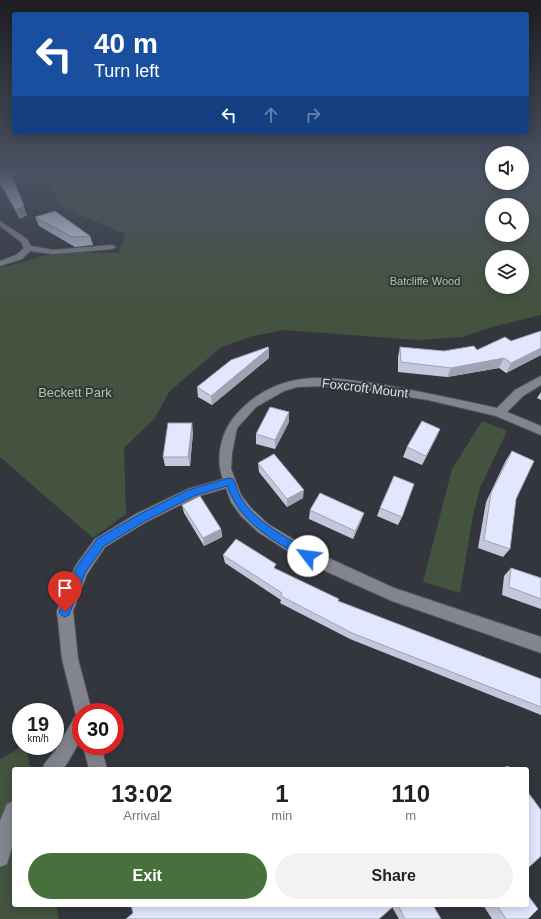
<!DOCTYPE html>
<style>
:root{--surface:#fff;--page:#f2f2f2;--text:#222;--muted:#767676;--accent:#46713d}
body{margin:0;font-family:Arial,sans-serif;background:var(--page);color:var(--text);height:100vh;display:flex;flex-direction:column;font-size:15px;white-space:nowrap}
*{box-sizing:border-box;margin:0}
p{font-size:13px;color:var(--muted)}
.icon{flex:none;width:22px;height:22px;fill:none;stroke:currentColor;stroke-width:2;stroke-linecap:round;stroke-linejoin:round}
.map{position:relative;flex:1;overflow:hidden}
.drawer{position:absolute;left:12px;top:767px;width:517px;height:140px;display:flex;flex-direction:column;background:var(--surface);border-radius:4px;box-shadow:0 2px 10px #0003}
.drawer>*{flex:none}
.banner{position:absolute;left:12px;top:12px;width:517px;height:122px;border-radius:4px;box-shadow:0 2px 10px #0003;background:#1a4fa0;color:#fff;overflow:hidden}
.fabs{position:absolute;left:485px;top:146px;display:grid;gap:8px}
.fabs a{display:grid;place-items:center;width:44px;height:44px;border-radius:50%;background:var(--surface);box-shadow:0 2px 10px #0003;font-size:20px}
.speed{position:absolute;left:12px;top:703px;display:flex;gap:8px;font-size:20px;font-weight:700;text-align:center}
.speed>*{display:grid;place-content:center;width:52px;height:52px;border-radius:50%;background:var(--surface);box-shadow:0 2px 10px #0003;line-height:1}
.speed small{font-size:10px;font-weight:400}
.speed .limit{border:6px solid #d22;background:#fff;color:#111}
.pin{position:absolute;display:grid;place-items:center;width:34px;height:34px;color:#fff;margin:-41px -17px;border-radius:50% 50% 50% 0;rotate:-45deg;box-shadow:0 0 4px #0007}
.pin .icon{rotate:45deg}
.me{position:absolute;width:44px;margin:-22px;rotate:300deg;stroke-linejoin:round;filter:drop-shadow(0 0 3px #0008)}
.turn{display:flex;align-items:center;gap:14px;height:84px;padding:0 16px;font-size:18px}
.turn .icon{width:52px;height:52px;stroke-width:2.5}
.turn b{display:block;font-size:28px;line-height:34px}
.lanes{display:flex;align-items:center;height:38px;padding:0 16px;background:#0003;justify-content:center;gap:20px;direction:ltr}
.lanes .off{opacity:.35}
.eta{display:flex;justify-content:space-evenly;align-items:center;height:68px;text-align:center}
.eta b{font-size:24px;font-weight:700;line-height:28px}
.action{display:flex;gap:8px;margin-top:auto;padding:8px 16px}
.action a{flex:1;height:46px;border-radius:24px;background:var(--accent);color:#fff;font-size:16px;font-weight:700;line-height:46px;text-align:center}
.action a+a{background:var(--page);color:var(--text)}
.map>svg:first-child{display:block}
.green{fill:#445340;fill-rule:evenodd}
.lines{fill:none;stroke-linecap:round;stroke-linejoin:round}
.minor-casing{stroke:#52545a;stroke-width:2}
.minor{fill:#83858e;fill-rule:evenodd}
.wall{fill:#c2c7db}
.shaded-wall{fill:#9ea2b2}
.building{fill:#e2e7ff;stroke:#9ea2b2}
.route{fill:#1a73e8;stroke:#114b97}
.labels{text-anchor:middle;dominant-baseline:central;stroke-width:4;stroke-linejoin:round;paint-order:stroke}
.far-park-label{font-size:11px;fill:#a2cd99;stroke:#34363e}
.street-label{font-size:13px;fill:#dee0e5;stroke:#34363e}
.park-label{font-size:13px;fill:#a2cd99;stroke:#34363e}
</style>
<div class="map">
<svg width="541" height="919" viewBox="0 0 541 919">
<rect width="100%" height="100%" fill="#34363e"/>
<path class="green" d="M41 173H492V183H522V173H541V315L496 326 462 337 417 340 285 330 252 336 220 348 169 392 155 418 124 448 126 514 93 538 0 457V268L58 252 119 253 125 234 56 205 57 195ZM492 205H522V235H492ZM492 257H522V287H492Z
M482 421 507 431 480 488 473 515 460 593 423 582 452 469Z
M23 746H26L30 769H14V905H56L59 919H0V759Z"/>
<g class="lines">
<defs>
<path id="minor" d="M0 221 27 239 31 246 53 250 112 245 116 247 112 249 53 254 30 251 22 259 0 266V261L16 255 24 248 21 242 0 226Z
M541 376V385L523 396 507 412 541 426V435L496 416 428 400 352 388 322 386 297 387 284 391 256 407 237 428 232 453 231 469 241 495 251 508 268 524 313 551 394 588 541 637V653L392 601 303 561 258 532 241 516 231 502 226 488 196 497 146 522 105 547 87 574 73 611 78 659 92 712H81V739L68 762 63 769H42L45 763 56 750 76 715 62 659 57 611 76 565 95 539 136 514 188 489 223 479C215 459 221 432 235 416 251 397 271 385 296 380 320 375 348 380 372 383 414 390 455 399 497 408L515 390Z
M83 746H101L107 769H89Z
M14 801V841L7 864 0 867V821L7 804Z"/>
</defs>
<use href="#minor" class="minor-casing"/>
<use href="#minor" class="minor"/>
</g>
<path class="wall" d="M0 173 27 215 20 219 0 184Z
M35 217 90 236 93 245 75 247 39 226Z
M541 331V355L506 373 499 368 447 377 398 372V357L400 347 444 351 477 350 511 341Z
M269 358 212 405 198 397 197 387Z
M541 392V400L537 398Z
M289 412V422L275 449 256 444V434Z
M440 429 436 438 422 465 403 457 407 447Z
M193 432 190 466H165L163 457Z
M512 451 516 499 510 549 503 557 478 548 486 502 506 460Z
M258 463 303 498 287 507 259 472Z
M182 505 221 529 222 537 204 546 184 513Z
M380 508 402 517 398 525 377 516Z
M310 510 364 513 361 521 353 539 309 519Z
M223 555 276 569 338 601 541 679V715L350 639 280 603 281 600 225 563Z
M511 568 541 578V609L502 595 504 576Z
M508 766 511 769H496Z
M131 905H436L434 907 441 919H399L392 907 133 913Z
M483 905H527L528 919H492Z"/>
<path class="shaded-wall" d="M11 173 27 215 20 219 16 210Z
M269 348V358L212 405 211 396Z
M541 348V355L506 373 511 363Z
M504 358 499 368 447 377 451 368Z
M289 412V422L275 449V440Z
M192 423 193 432 190 466 188 457Z
M440 429 436 438 422 465 426 456Z
M304 490 303 498 287 507V499Z
M364 513 361 521 353 539 355 531Z
M221 529 222 537 204 546 203 538Z"/>
<path class="building" d="M0 173H11L24 206 16 210 0 182Z
M55 211 90 236 72 237 35 217Z
M541 331V348L511 363 504 358 451 368 401 362 400 347 444 351 474 346 477 350 505 337 511 341Z
M268 347 269 348 211 396 197 387 231 360Z
M270 407 289 412 275 440 256 434Z
M422 421 440 429 426 456 407 447Z
M168 423H192L188 457H163Z
M512 451 534 461 516 499 510 549 484 540 491 493Z
M274 454 304 490 287 499 258 463Z
M394 476 414 484 402 517 380 508Z
M320 493 364 513 355 531 310 510Z
M200 496 221 529 203 538 182 505Z
M236 539 276 564 274 568 339 599 338 601 541 679V707L352 633 281 596 282 593 223 555Z
M511 568 541 578V599L509 587Z
M508 766 511 769H505Z
M527 791 541 810V856L527 869Z
M527 894 538 909 528 919H506L497 905H527Z
M131 905H395L379 919H126L133 913Z
M398 905H436L434 907 441 919H405Z"/>
<linearGradient id="sky" x2="0" y2="1"><stop stop-color="#1d1e22"/><stop offset="0.57" stop-color="#4a5263"/><stop offset="1" stop-color="#4a5263" stop-opacity="0"/></linearGradient>
<rect width="541" height="301" fill="url(#sky)"/>
<path class="route" d="M229 478 233 479C236 484 237 491 240 496 255 523 287 537 311 552L313 556 311 559 308 561 304 559C271 538 242 525 227 486L194 496 145 521 104 546 85 573 69 615 65 617 61 615 59 612 77 566 97 539 138 515 188 490Z"/>
<g class="labels">
<g class="far-park-label">
<text x="425" y="281">Batcliffe Wood</text>
</g>
<g class="street-label">
<text transform="translate(365 388) rotate(7)">Foxcroft Mount</text>
</g>
<g class="park-label">
<text x="75" y="392">Beckett Park</text>
</g>
</g>
</svg>
<div class="fabs">
<a><svg class="icon" aria-label="sound" viewBox="0 0 24 24"><path d="M4 9h4l5-4v14l-5-4H4zM17 9q2 3 0 6"/></svg></a>
<a><svg class="icon" aria-label="search" viewBox="0 0 24 24"><circle cx="10" cy="10" r="6"/><path d="M15 15l6 6"/></svg></a>
<a><svg class="icon" aria-label="layers" viewBox="0 0 24 24"><path d="M12 4l9 5-9 5-9-5zM3 14l9 5 9-5"/></svg></a>
</div>
<div class="speed"><div>19<small>km/h</small></div><div class="limit">30</div></div>
<div class="pin" style="left:65px;top:612px;background:#d93025"><svg class="icon" aria-label="arrive" viewBox="0 0 24 24"><path d="M6 21V4h12l-3 4 3 4H6"/></svg></div>
<svg class="me" style="left:308px;top:556px" viewBox="-20 -20 40 40"><circle r="19" fill="#fff"/><path d="M0-13L10 11 0 6-10 11z" fill="#1a73e8"/></svg>
<div class="banner">
<div class="turn"><svg class="icon" aria-label="left" viewBox="0 0 24 24"><path d="M17 20v-9H6M10 6l-5 5 5 5"/></svg><div><b>40 m</b>Turn left</div></div>
<div class="lanes"><svg class="icon" aria-label="left" viewBox="0 0 24 24"><path d="M17 20v-9H6M10 6l-5 5 5 5"/></svg><svg class="icon off" aria-label="ahead" viewBox="0 0 24 24"><path d="M12 20V5M6 11l6-6 6 6"/></svg><svg class="icon off" aria-label="right" viewBox="0 0 24 24"><path d="M7 20v-9h11M14 6l5 5-5 5"/></svg></div>
</div>
<section class="drawer">
<div class="eta">
<div><b>13:02</b><p>Arrival</p></div>
<div><b>1</b><p>min</p></div>
<div><b>110</b><p>m</p></div>
</div>
<div class="action"><a>Exit</a><a>Share</a></div>
</section>
</div>
